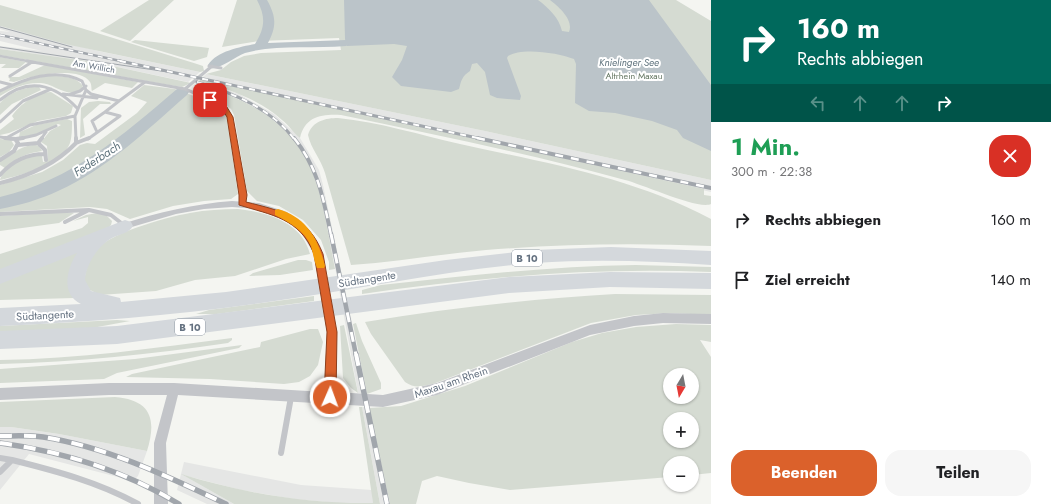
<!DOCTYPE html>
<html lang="de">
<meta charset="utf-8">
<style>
:root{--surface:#fff;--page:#f6f6f6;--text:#202124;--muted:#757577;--accent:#db612b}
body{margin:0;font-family:Jost,sans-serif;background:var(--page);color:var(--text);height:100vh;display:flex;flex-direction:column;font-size:15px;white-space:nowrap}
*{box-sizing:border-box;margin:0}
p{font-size:13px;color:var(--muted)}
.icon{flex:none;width:22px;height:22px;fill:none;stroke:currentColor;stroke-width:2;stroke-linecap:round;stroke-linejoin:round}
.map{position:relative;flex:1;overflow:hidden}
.details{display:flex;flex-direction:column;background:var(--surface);width:340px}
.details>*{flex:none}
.top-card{background:#00695c;color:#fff;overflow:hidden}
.needle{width:26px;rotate:190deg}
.controls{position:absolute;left:663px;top:368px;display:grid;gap:8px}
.controls a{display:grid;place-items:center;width:36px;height:36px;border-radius:50%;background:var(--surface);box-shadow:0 1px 3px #0004;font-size:20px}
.pin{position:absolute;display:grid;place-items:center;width:34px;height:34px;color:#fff;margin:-17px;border-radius:8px;box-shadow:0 2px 6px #0006}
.me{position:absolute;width:44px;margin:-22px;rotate:2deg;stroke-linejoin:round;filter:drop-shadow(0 0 3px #0008)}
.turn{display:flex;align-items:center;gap:14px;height:84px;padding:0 20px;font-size:18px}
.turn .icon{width:52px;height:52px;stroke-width:2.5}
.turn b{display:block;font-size:28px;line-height:34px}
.lanes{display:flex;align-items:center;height:38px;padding:0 20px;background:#0003;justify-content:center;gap:20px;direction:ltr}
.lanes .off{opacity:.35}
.round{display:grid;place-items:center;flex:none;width:42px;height:42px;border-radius:16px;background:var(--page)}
.overview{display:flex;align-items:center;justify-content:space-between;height:68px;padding:0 20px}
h1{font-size:24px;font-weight:700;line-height:30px;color:#1e9e55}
.primary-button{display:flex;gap:8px;margin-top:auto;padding:8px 20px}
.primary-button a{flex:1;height:46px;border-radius:16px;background:var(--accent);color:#fff;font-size:16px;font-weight:700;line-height:46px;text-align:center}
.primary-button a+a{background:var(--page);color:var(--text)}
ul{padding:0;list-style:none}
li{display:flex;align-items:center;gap:12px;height:60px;padding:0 20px}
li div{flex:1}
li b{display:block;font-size:15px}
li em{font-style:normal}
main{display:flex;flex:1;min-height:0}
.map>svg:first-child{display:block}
.built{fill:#e5e6e5}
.green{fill:#d5dbd2;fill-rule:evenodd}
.water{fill:#bbc4c9}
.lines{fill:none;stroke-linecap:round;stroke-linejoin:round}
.river{fill:#bbc4c9;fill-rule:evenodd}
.lane-far3{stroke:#c3c5c9;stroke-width:2.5}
.lane-far2{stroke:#c3c5c9;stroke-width:3}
.lane-far1{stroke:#c3c5c9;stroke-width:4}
.lane{stroke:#c3c5c9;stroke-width:6}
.street{fill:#c3c5c9;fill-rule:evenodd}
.highway{fill:#d4d8dc;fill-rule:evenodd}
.tram{stroke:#a1a6ac;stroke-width:1}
.rail-far4-casing{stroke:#a1a6ac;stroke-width:2.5}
.rail-far3-casing{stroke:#a1a6ac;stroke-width:3}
.rail-far2-casing{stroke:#a1a6ac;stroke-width:4}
.rail-far1-casing{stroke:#a1a6ac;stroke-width:4.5}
.rail-casing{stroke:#a1a6ac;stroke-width:5.5}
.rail-far4{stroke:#fff;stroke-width:1.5;stroke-dasharray:5;stroke-linecap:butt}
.rail-far3{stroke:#fff;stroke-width:2;stroke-dasharray:6;stroke-linecap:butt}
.rail-far2{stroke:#fff;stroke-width:2.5;stroke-dasharray:8;stroke-linecap:butt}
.rail-far1{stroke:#fff;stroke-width:3;stroke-dasharray:10;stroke-linecap:butt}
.rail{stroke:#fff;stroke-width:4;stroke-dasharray:12;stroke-linecap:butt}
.route{fill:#db612b;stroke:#8e3f1c}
.slow{fill:#f59e0b}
.labels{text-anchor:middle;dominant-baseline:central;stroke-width:4;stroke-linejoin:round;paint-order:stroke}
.far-street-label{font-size:9px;fill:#657281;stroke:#fff}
.far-park-label{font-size:9px;fill:#667863;stroke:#fff}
.far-water-label{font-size:10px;font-style:italic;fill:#60747e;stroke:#fff}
.shield{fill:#fff;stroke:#939ca7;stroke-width:1}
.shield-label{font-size:10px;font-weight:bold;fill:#657281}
.street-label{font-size:11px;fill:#657281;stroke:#fff}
.water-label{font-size:12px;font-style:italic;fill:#60747e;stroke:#fff}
</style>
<main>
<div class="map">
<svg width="711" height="504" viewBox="0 0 711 504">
<rect width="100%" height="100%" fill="#f4f5f1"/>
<path class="built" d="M0 26 98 51 200 72 188 82 94 62 0 49V46L42 51 0 41V31L10 32 0 29Z
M206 74 485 131 711 180V192L201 79Z
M199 81 239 94 274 114 300 138 319 170 323 185 367 394 358 393 335 267 319 194 315 178 299 146 274 120 237 98 196 84Z
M362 407 369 408 390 504H380Z
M0 427H11L59 434 147 451 138 476 133 481 29 454 0 490Z
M184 462 301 485 372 490 373 503H337L294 499 241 490 183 475 234 504H207L177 490Z"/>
<path class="green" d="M149 0H174L130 41 100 31Z
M237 0H676L711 21V180L485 131 206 74 221 70 231 62 244 56 261 53 341 50 339 38 259 41 222 47Z
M0 5 81 28 197 64 203 66 204 71 200 72 65 44 4 27 0 26Z
M135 40 201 47 209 48 207 57 194 61 131 42Z
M0 49 94 62 191 83 182 87 169 85 0 55Z
M0 57 26 62 19 68H1L6 64H0Z
M45 65 138 82 132 88 105 83 92 91C91 89 92 85 90 82 79 65 30 76 14 82L9 81 10 79 8 77H19Z
M45 76C56 76 76 75 83 86 74 103 53 83 41 83 26 82 12 88 0 96V92L25 81Z
M201 79 704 189V195L711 196V204C698 210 642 184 625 180 532 154 436 135 341 115 322 114 305 116 300 138 293 133 289 125 282 120 259 99 228 89 199 81Z
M196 84C249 99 296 124 315 179 325 208 329 239 335 269L329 270V262L321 240 303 220 279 206 257 201 247 191 234 115 231 109 219 100 193 90Z
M144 85 175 89 221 106 227 116 238 194 231 199 204 201 173 206 130 219 107 209 90 207 0 212V185L42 172 63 160 80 145 87 143 95 144 137 113 147 102 131 96Z
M31 87H39L41 90 12 104 0 115V103C9 93 19 90 31 87Z
M51 92 73 106 71 113 66 116 38 121 9 133 0 135V130L14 119 12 116C20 104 37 92 51 92Z
M98 101 110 102 111 104H100L83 119 85 135 80 138 81 108 89 102Z
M338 118C379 122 420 135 460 144 546 163 632 177 711 219V246C636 243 561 244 486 250 441 254 396 262 351 265L325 173C321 159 311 149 308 135 312 121 326 118 338 118Z
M67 119 72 121C72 128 72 137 70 143 63 164 19 176 0 180 2 171 20 158 29 157 33 156 38 156 42 156L43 162 48 161 47 146 41 142 50 131 61 125 58 124 34 135 19 137 20 132 36 125Z
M0 139 11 140 14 145 9 152 0 157Z
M36 145 39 146 42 151C27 153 16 158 5 168L0 165V161C14 155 19 145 36 145Z
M238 209C267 212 302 222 310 254L286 259 235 276 195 280 156 291 100 295 90 290 84 280C86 272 88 261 92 254 104 234 167 217 190 213 206 210 222 209 238 209Z
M58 212 74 213 59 223 0 231V216Z
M97 213 106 215 112 221 111 225 108 228 0 272V254L82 228 88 223V217L73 221 86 215Z
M89 243 75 298 0 300V280Z
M298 260H306L312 262 313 270 280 275 249 276 253 273Z
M636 265 711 267V272C594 267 478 277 362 294V290L381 285C466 276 550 266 636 265Z
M615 294 711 295V315L670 313 636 315 591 323 433 384C422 386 415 389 405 382L371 334 365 322C448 308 531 299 615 294Z
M314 296V301L217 314H196L209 310Z
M117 320 130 321 92 328 0 332V326Z
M356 323 362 341 381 383V389L367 394 353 324Z
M676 324 711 325V342L700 340 711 357V473L692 475V463H670V477L510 490 469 483 437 476 422 481 416 504H390L369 408 401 406 465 386 572 342 602 333 636 327ZM670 375H692V397H670ZM670 419H692V441H670Z
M344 325 358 393 351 388 343 378 340 326Z
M310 329H318L323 342 318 365 310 376 299 382 284 384 210 379 126 377 132 374 260 347 261 342Z
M232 338V340L228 343C153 354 76 362 0 364V360C78 359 155 348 232 338Z
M242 345 239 348 117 373 104 379 0 383V369L135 359Z
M115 397C151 400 157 419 147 451L59 434 11 427H0V402Z
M359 407H362L380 504H234L181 474C243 493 307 504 373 503Z"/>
<path class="water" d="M344 0H538C549 8 559 18 562 31L569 32C574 20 559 7 550 0H649L711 85V151L683 138 677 130 652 121 615 113 589 111 575 103 576 64 574 59C559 53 522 47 508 56L507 58 521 96 520 100 497 98 490 95 485 72 477 63 472 64 470 71C462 76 461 81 459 89L451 92 401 86 392 77 402 60 407 46 394 44 347 46 345 39Z"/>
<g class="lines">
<path class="river" d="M257 0H267C276 16 277 26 268 43L346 40 352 43 346 46C313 49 277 44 245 53 234 57 220 70 210 68L208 65C217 51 240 47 255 44 265 28 266 17 257 0Z
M182 88 187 89 189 92 187 95C147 130 107 169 58 191 39 200 20 205 0 209V197C72 180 122 136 177 89Z"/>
<path class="lane-far3" d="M0 56 33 62"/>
<path class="lane-far2" d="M27 61 185 89 223 105 230 117 234 139
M209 66 221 68
M10 76 32 62
M0 82 12 85
M185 89 212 66
M86 90 91 94 119 101 145 82
M0 91C24 79 55 67 82 81L86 90 75 116 76 139
M63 94 97 98
M71 94 80 91 86 86
M0 100C28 77 53 83 77 108
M105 112 119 101
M0 122 23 101 51 89
M0 137 12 139
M8 137 30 125 75 116
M18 139 36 135 56 126
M41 139 46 132
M88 139 120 116 105 112 92 121 97 132"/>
<path class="lane-far1" d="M233 138 243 195 242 203
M16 139 23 138
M38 143 42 138
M76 143 89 138
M18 145 38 143 45 150 46 160
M0 160 14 151 18 143 15 139 5 138
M0 175C12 161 27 154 45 154
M0 183C29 176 55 165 76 143V138
M0 214 89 210 111 215 125 226
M65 222 87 211"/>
<path class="lane" d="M281 453 291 397
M0 458 12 460
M0 472 12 460C56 471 98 482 138 504"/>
<path class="street" d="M232 201 259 203 287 212 307 228 321 251 337 332 336 392 383 395 437 383 590 325 634 316 663 313 711 314V324L663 323 634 326 590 335 437 395 383 407 178 395 166 443 168 504H154V443L167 395H109L0 400V388L109 383H174L324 392 327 332 314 254 301 232 281 216 259 209 232 207 204 209 176 214 125 229 121 226 122 224C159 212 194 204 232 201Z"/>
<path class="highway" d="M125 220 131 222 133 226C129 233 121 234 114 237 99 244 86 264 85 280L91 291 120 298 121 302 226 292 446 260 534 250 611 247 711 251V265C652 261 594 259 535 263 445 270 357 290 268 302 179 315 90 322 0 326V308L81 304C60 294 67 268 77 253L0 284V269Z
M610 272 711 273V289L610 287 509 293 117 344 0 349V331L117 326 509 277Z"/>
<path class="tram" d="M0 27 72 47
M0 47 188 75"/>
<defs>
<path id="rail-far4" d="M0 35 125 62"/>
<path id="rail-far3" d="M120 61 482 139
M197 82C232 93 271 108 294 139"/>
<path id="rail-far2" d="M294 138C318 168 323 197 331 235
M477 138 711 188"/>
<path id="rail-far1" d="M331 234 356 355"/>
<path id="rail" d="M356 354 387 504
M0 436C14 436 29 435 43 437 107 447 167 476 226 504
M0 443C65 452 123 470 179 504"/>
</defs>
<use href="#rail-far4" class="rail-far4-casing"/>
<use href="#rail-far3" class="rail-far3-casing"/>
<use href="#rail-far2" class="rail-far2-casing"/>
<use href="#rail-far1" class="rail-far1-casing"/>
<use href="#rail" class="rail-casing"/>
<use href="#rail-far4" class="rail-far4"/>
<use href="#rail-far3" class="rail-far3"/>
<use href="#rail-far2" class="rail-far2"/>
<use href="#rail-far1" class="rail-far1"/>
<use href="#rail" class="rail"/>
</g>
<path class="route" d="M210 98 225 104 233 117 247 195 246 202C282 211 308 216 323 254L337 332 336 397 334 402 330 403 326 402 324 397 327 332 314 254C300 218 271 215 239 205V195L227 117 220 106 207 101 206 100Z"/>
<path class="slow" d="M278 209C307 218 318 238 325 266L324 268H317C314 261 313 253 311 246 305 231 289 222 275 215V210Z"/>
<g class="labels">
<g class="far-street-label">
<text transform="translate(94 66) rotate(10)">Am Willich</text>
</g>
<g class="far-park-label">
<text x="634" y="75">Altrhein Maxau</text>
</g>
<g class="far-water-label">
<text x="629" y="62">Knielinger See</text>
</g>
<g class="shield">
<rect x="512" y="250" width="30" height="16" rx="3"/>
<rect x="175" y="319" width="30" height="16" rx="3"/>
</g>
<g class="shield-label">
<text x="527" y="258">B 10</text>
<text x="190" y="327">B 10</text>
</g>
<g class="street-label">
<text transform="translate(367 279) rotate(-9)">Südtangente</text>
<text transform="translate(45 315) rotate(-3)">Südtangente</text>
<text transform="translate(451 382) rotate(-19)">Maxau am Rhein</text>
</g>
<g class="water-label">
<text transform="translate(97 159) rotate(-33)">Federbach</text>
</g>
</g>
</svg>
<div class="controls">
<a><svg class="needle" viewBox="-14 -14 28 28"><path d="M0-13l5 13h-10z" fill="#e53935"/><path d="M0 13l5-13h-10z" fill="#757577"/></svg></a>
<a>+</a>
<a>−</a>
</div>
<div class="pin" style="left:210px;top:100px;background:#d93025"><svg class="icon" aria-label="arrive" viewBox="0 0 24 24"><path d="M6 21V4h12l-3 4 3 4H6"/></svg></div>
<svg class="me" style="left:330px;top:397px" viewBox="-20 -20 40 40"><circle r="17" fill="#db612b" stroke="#fff" stroke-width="3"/><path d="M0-11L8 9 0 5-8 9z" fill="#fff"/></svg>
</div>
<section class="details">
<div class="top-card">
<div class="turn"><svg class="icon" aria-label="right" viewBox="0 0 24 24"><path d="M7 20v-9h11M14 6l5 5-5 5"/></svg><div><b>160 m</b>Rechts abbiegen</div></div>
<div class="lanes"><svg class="icon off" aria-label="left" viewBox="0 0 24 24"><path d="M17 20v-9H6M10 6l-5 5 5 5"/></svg><svg class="icon off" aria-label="ahead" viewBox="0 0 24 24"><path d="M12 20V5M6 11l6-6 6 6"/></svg><svg class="icon off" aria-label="ahead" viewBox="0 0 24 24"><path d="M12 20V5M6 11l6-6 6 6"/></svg><svg class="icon" aria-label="right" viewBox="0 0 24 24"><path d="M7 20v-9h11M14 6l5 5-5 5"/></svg></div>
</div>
<div class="overview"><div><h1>1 Min.</h1><p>300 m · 22:38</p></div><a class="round" style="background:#d93025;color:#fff"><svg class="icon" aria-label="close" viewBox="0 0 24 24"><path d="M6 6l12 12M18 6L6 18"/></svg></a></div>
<ul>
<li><svg class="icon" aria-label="right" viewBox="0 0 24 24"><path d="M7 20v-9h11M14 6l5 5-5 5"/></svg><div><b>Rechts abbiegen</b></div><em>160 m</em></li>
<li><svg class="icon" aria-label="arrive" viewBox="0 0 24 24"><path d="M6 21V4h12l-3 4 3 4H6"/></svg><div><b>Ziel erreicht</b></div><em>140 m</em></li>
</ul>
<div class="primary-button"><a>Beenden</a><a>Teilen</a></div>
</section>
</main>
